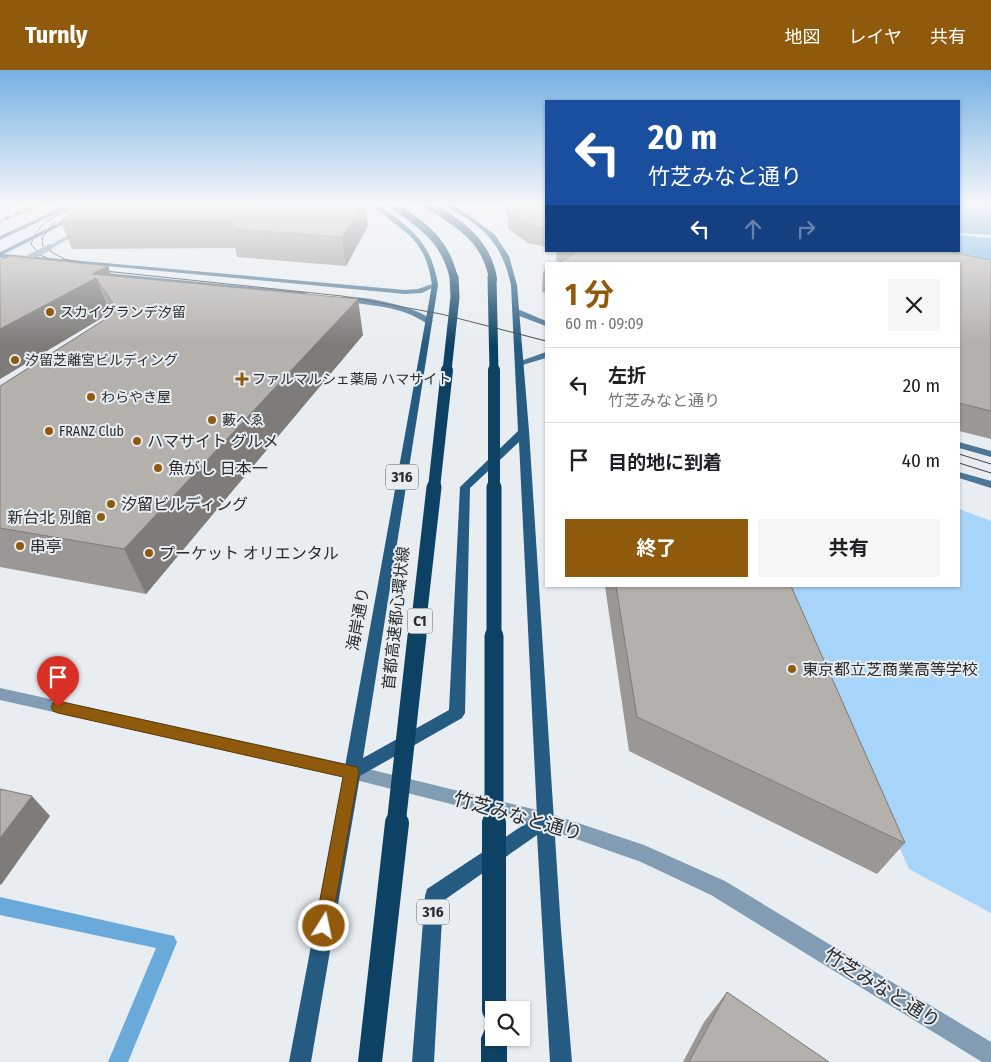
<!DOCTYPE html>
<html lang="ja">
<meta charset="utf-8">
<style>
:root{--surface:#fff;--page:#f6f6f6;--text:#202124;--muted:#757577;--line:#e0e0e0;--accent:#8f5a0c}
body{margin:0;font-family:"Fira Sans Condensed","Noto Sans JP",sans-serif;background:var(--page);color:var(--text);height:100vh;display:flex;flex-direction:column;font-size:19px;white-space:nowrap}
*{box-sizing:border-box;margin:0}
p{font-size:16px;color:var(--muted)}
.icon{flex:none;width:28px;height:28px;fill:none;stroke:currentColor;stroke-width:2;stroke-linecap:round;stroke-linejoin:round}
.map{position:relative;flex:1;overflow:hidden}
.sheet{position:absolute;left:545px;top:192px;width:415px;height:325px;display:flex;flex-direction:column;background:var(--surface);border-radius:0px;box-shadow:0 1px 4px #0004}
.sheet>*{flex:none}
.guide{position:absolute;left:545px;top:30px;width:415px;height:152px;border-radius:0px;box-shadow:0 1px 4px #0004;background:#1a4fa0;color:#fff;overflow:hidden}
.controls{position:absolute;left:485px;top:931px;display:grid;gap:10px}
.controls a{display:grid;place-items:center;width:45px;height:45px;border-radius:0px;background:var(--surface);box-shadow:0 1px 4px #0004;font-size:25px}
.pin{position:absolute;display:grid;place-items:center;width:42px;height:42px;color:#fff;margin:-51px -21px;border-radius:50% 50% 50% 0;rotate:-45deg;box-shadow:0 0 5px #0007}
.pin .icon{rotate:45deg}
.me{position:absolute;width:55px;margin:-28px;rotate:10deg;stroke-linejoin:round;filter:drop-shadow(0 0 4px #0008)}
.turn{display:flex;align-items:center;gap:18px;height:105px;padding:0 20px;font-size:22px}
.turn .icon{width:65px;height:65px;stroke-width:2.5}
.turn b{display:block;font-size:35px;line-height:42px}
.lanes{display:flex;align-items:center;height:48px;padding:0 20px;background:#0003;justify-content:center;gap:25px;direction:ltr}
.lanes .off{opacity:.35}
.round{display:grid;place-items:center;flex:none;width:52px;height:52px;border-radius:0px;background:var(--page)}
.head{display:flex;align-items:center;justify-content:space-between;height:85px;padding:0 20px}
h1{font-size:30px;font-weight:700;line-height:38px;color:var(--accent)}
.action{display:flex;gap:10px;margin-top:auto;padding:10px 20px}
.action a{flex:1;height:58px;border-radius:0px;background:var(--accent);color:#fff;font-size:20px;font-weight:700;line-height:58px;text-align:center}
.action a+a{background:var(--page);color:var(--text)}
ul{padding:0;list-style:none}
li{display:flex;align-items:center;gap:15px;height:75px;padding:0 20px;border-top:1px solid var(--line)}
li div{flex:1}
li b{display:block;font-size:19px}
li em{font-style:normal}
header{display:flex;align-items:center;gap:30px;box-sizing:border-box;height:70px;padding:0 25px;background:var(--accent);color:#fff}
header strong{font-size:24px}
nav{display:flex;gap:28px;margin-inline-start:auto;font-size:18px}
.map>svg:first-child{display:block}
.green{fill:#a7d5f9}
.forest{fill:#71b2e4}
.water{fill:#69aadb}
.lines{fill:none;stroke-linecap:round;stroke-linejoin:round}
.stream{fill:#69aadb;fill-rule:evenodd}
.pedestrian{fill:#829db3;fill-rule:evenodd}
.tertiary{fill:#829db3;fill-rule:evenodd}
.secondary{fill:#4e7696;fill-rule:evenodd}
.primary{fill:#255b80;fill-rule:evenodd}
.motorway{fill:#0e4264;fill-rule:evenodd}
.tram{stroke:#404344;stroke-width:1}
.rail-casing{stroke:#404344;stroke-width:2.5}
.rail{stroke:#e8edf1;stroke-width:2;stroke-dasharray:5.5;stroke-linecap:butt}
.pedestrian-bridge{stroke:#829db3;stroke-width:6}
.motorway-bridge-far5{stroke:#0e4264;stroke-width:8}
.motorway-bridge-far4{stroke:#0e4264;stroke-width:9}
.motorway-bridge-far3{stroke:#0e4264;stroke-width:12}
.motorway-bridge-far2{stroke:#0e4264;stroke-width:15}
.motorway-bridge-far1{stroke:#0e4264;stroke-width:19}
.motorway-bridge{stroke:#0e4264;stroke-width:24}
.wall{fill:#9b9794}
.shaded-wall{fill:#7e7b78}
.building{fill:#b4b0ac;stroke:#7e7b78}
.route{fill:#8f5a0c;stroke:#5d3a08}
.poi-dot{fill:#8f5a0c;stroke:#e8edf1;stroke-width:2}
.labels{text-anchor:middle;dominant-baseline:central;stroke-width:4;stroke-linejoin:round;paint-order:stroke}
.far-poi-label{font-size:14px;fill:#292b2c;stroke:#e8edf1;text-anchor:start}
.shield{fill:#e8edf1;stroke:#626567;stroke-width:1}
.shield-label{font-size:15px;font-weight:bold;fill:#292b2c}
.poi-label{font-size:16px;fill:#292b2c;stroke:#e8edf1;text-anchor:start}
.street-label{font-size:16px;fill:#292b2c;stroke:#e8edf1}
.near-street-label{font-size:19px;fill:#292b2c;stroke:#e8edf1}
</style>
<header>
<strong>Turnly</strong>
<nav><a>地図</a><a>レイヤ</a><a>共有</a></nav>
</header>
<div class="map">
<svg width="991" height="992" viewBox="0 0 991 992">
<rect width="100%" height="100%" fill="#e8edf1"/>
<path class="green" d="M959 439 991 451V843L909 799 784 516H959Z"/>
<path class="forest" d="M959 165 991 168V192L934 181H959Z"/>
<path class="water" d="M959 135H991V165L959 163Z"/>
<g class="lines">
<path class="stream" d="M0 827 174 866 177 872 128 992H108L156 878 0 845Z"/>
<path class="pedestrian" d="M81 158 86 159 52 178 47 177Z"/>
<path class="tertiary" d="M0 618 352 695 545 742 644 775 725 811 991 972V992H982L711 825 641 792 545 758 352 709 0 630Z"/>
<path class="secondary" d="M67 135H74L0 170V166Z
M95 135H102L4 184 405 220 418 219 435 213 438 215 422 223 405 224 107 196 0 188V182Z
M95 202 304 222 308 224 304 226 93 205V203Z
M340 227C362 225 417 236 433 251L426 253C401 236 372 236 343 231H340Z
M514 240H520L546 251V256L514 244Z
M546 282V288L519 296 515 293Z
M959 372 991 381V387L959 378Z
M959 402 991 411V418L959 408Z"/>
<path class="primary" d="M372 135H378C411 157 432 174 438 215L363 688 449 640 460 417 518 361 511 215C505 188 495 168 472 152 464 146 453 142 445 135H452L464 142 495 165 509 186 517 215 529 361 561 860 572 992H550L537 765 443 831 434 992H412L425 826 427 819 537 746 519 372 470 418 465 643 462 648 360 706 311 992H289L344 702 432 215C425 166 404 164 372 135Z"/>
<path class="motorway" d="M494 955V968H507V992H481V968L485 959Z"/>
<path class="tram" d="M55 152 42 168 43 177 64 189 89 194
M61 194 40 185 31 174C38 151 60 143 80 135
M95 200 342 226 441 244 546 271
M959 384 991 394
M959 393 991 403"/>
<defs>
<path id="rail" d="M0 141 14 135
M0 151 37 135"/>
</defs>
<use href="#rail" class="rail-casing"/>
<use href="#rail" class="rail"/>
<path class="pedestrian-bridge" d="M0 203 50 177"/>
<path class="motorway-bridge-far5" d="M393 135C424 156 446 171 454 209
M429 135C459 153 487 171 493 209"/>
<path class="motorway-bridge-far4" d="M492 207 494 301
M447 301 455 227 454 207"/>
<path class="motorway-bridge-far3" d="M494 300V418
M434 418 447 300"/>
<path class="motorway-bridge-far2" d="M494 417V567
M417 567 434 417"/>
<path class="motorway-bridge-far1" d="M494 566V755
M396 755 417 566"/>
<path class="motorway-bridge" d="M494 753V940
M370 992 397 753"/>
</g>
<path class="wall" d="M84 135 368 156 346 196 237 187 235 178 72 179 61 151Z
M507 135H546V177L528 173 508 159Z
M557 181H945L991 190V369L959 361V194L560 192 556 191Z
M0 190 108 196 111 206 363 265 146 524 0 497V316L111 245 110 243 0 309Z
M546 200V223L542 222 543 202Z
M605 516H791L905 773 877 804 629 681Z
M727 922 829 992H683L704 952Z"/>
<path class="shaded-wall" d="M362 135H365L368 156 346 196 342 167Z
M108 196 120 230 96 208 110 243 0 309V259L92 204Z
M358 229 363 265 146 524 124 479Z
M32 726 50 746 1 815 0 814V768Z"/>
<path class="building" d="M84 135H362L342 167 230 159 239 150 61 151Z
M508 135H546V158L528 155 508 141Z
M578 181H945L991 190V341L959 333V194H557Z
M11 186 108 196 92 204 358 229 124 479 0 458V316L118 241 96 208 0 259V190Z
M616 516H791L905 773 637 647Z
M0 719 32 726 0 768Z
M727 922 829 992H689Z"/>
<linearGradient id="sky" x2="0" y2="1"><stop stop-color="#75b0e3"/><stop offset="0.49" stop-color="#f5f7f9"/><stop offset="1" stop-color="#f5f7f9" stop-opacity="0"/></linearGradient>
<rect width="991" height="274" fill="url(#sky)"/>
<path class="route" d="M58 631 357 697 359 702 330 862 324 865 318 862 315 856 343 707 58 643 53 641 51 637 53 633Z"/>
<g class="poi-dot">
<circle cx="50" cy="242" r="5"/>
<circle cx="15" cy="290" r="5"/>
<path d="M239.5 301.5h5v5h5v5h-5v5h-5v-5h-5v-5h5z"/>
<circle cx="91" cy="327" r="5"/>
<circle cx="212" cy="350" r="5"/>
<circle cx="49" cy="361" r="5"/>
<circle cx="137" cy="371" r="5"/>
<circle cx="158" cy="398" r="5"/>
<circle cx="111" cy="434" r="5"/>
<circle cx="101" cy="447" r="5"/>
<circle cx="20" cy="476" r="5"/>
<circle cx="149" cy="483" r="5"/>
<circle cx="792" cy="599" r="5"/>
</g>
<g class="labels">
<g class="far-poi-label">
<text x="60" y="242">スカイグランデ汐留</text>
<text x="25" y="290">汐留芝離宮ビルディング</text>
<text x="252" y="309">ファルマルシェ薬局 ハマサイト</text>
<text x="101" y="327">わらやき屋</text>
<text x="222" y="350">藪へゑ</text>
<text x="59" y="361">FRANZ Club</text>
</g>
<g class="shield">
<rect x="386" y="394.5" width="32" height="25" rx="4"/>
<rect x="407.5" y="538.5" width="25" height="25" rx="4"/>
<rect x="417" y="829.5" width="32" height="25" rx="4"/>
</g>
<g class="shield-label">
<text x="402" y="407">316</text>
<text x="420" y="551">C1</text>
<text x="433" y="842">316</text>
</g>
<g class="poi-label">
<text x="147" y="371">ハマサイト グルメ</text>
<text x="168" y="398">魚がし 日本一</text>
<text x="121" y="434">汐留ビルディング</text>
<text x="91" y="447" text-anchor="end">新台北 別館</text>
<text x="30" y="476">串亭</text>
<text x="159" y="483">プーケット オリエンタル</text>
<text x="802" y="599">東京都立芝商業高等学校</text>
</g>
<g class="street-label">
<text transform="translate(396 548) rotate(-84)">首都高速都心環状線</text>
<text transform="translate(358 549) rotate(-80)">海岸通り</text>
</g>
<g class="near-street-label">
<text transform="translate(518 746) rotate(16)">竹芝みなと通り</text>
<text transform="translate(882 918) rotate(32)">竹芝みなと通り</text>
</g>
</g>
</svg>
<div class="controls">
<a><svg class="icon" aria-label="search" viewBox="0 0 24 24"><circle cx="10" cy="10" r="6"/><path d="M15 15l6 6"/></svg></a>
</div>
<div class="pin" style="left:58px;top:637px;background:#d93025"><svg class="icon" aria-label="arrive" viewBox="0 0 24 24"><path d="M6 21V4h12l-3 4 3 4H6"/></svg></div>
<svg class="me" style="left:324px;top:856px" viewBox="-20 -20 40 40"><circle r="17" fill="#8f5a0c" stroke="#fff" stroke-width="3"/><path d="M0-11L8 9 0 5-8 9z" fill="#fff"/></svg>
<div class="guide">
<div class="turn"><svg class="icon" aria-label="left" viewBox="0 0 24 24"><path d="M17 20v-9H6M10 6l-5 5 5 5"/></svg><div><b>20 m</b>竹芝みなと通り</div></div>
<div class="lanes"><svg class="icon" aria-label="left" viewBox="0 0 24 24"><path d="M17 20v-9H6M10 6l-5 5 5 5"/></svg><svg class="icon off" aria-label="ahead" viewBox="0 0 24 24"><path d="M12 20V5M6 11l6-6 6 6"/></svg><svg class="icon off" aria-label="right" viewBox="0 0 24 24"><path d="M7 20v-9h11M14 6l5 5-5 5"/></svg></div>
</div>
<section class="sheet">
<div class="head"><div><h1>1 分</h1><p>60 m · 09:09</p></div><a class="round"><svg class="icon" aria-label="close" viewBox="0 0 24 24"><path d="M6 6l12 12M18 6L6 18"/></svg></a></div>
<ul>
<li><svg class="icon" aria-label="left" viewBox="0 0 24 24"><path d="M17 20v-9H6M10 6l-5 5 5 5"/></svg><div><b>左折</b><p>竹芝みなと通り</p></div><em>20 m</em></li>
<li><svg class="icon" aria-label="arrive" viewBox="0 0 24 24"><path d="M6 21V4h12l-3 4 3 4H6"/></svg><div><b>目的地に到着</b></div><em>40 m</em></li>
</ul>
<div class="action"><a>終了</a><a>共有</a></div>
</section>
</div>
